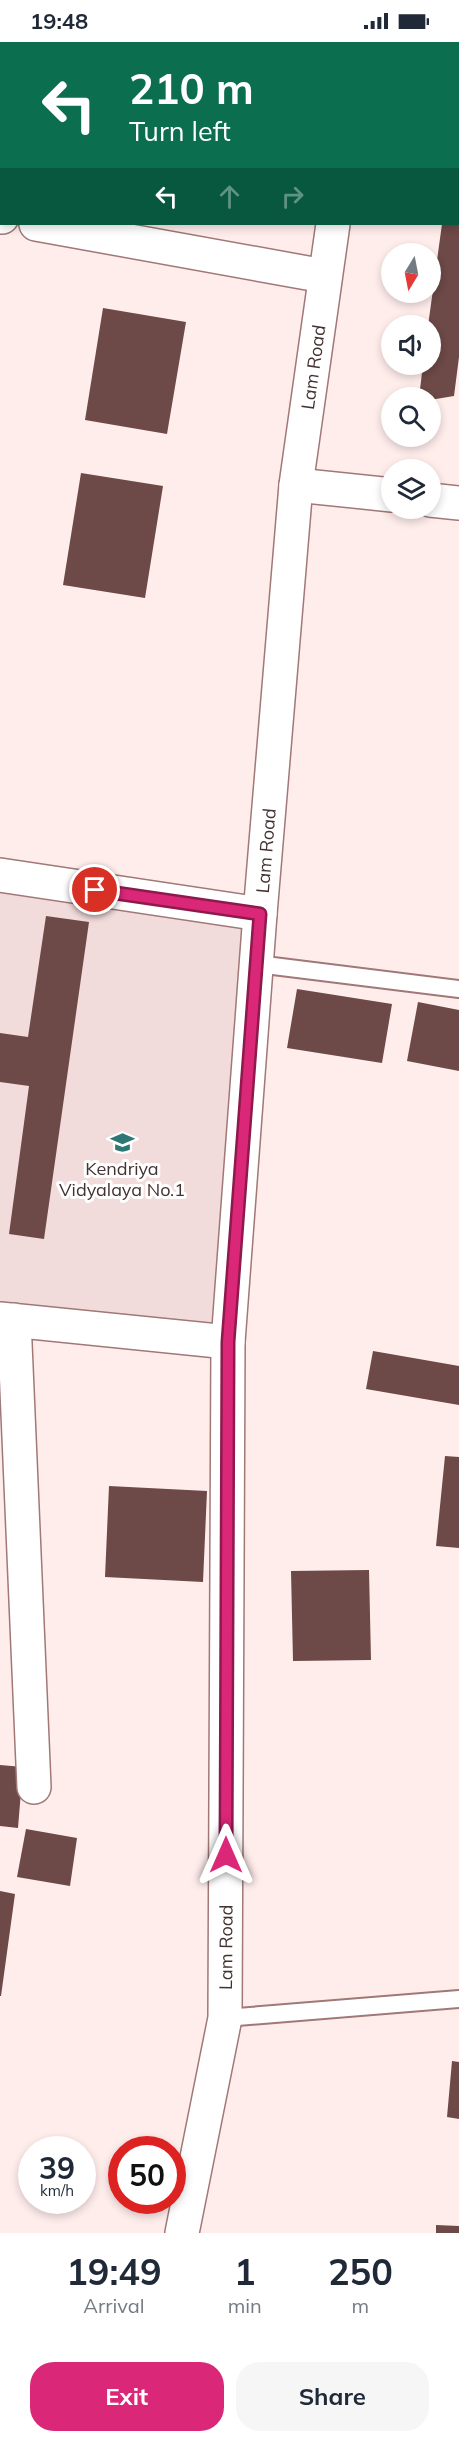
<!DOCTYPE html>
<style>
:root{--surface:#fff;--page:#f6f6f7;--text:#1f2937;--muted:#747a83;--accent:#db2777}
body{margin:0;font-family:Mulish,sans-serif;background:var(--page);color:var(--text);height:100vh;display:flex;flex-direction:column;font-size:22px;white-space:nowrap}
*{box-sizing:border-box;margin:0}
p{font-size:20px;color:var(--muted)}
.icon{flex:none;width:33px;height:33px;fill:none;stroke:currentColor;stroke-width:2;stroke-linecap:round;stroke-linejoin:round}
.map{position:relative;height:2191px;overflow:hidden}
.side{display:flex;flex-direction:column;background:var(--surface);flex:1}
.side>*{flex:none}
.guide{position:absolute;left:0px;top:0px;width:459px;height:183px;box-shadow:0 3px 9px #0003;background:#0b6e4f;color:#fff;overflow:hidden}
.needle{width:39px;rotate:190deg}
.controls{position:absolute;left:381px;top:201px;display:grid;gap:12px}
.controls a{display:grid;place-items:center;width:60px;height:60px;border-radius:50%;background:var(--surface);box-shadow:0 3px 9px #0003;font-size:30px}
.speed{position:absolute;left:18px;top:2094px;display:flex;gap:12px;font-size:30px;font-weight:700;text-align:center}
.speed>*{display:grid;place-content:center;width:78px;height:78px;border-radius:50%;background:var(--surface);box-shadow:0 3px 9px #0003;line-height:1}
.speed small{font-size:15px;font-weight:400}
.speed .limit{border:9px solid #d22;background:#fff;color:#111}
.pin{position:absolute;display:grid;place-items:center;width:51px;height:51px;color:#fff;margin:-26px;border:3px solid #fff;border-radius:50%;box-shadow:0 2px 6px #0007}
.me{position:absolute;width:66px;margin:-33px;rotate:0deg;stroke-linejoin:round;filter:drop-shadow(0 0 4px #0008)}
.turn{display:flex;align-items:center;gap:21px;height:126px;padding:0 30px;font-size:27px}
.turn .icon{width:78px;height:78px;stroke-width:2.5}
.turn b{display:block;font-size:42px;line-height:51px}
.lanes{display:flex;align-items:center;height:57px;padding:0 30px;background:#0003;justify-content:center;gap:30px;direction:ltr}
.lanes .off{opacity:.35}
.eta{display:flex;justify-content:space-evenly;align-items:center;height:102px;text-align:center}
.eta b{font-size:36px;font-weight:700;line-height:42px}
.button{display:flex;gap:12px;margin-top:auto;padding:12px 30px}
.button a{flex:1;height:69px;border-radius:24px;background:var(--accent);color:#fff;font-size:24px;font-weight:700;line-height:69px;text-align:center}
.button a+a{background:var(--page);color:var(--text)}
.status{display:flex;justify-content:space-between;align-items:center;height:42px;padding:0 30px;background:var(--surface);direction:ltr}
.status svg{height:16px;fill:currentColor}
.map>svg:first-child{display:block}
.built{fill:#f2dcdb}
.building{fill:#6d4947}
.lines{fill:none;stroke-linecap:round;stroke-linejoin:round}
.service-casing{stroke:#a07876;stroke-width:20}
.minor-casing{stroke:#a07876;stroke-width:36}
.secondary-casing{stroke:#a07876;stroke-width:36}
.service{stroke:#fff;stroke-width:16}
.minor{stroke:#fff;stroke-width:33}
.secondary{stroke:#fff;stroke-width:33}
.route-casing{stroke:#8e194d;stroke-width:15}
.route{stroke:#db2777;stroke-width:10}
.labels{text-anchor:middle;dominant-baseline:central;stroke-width:6;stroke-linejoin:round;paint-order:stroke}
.street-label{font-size:18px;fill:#433232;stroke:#fff}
.poi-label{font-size:18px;fill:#433232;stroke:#fff}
</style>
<div class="status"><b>19:48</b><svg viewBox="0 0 49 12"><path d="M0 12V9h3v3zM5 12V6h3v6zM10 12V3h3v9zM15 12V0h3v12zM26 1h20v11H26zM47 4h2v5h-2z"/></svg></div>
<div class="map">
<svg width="459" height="2191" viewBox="0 0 459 2191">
<rect width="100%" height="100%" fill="#ffedec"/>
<path class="built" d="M0 833 260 872 228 1300 0 1278Z"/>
<path class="building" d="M442 182H459V315L454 354 430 358V356H419L423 322H430V284H428Z
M103 266 186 280 167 392 85 378Z
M81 431 163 444 145 556 63 543Z
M46 874 89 880 44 1197 9 1192 29 1044 0 1040V991L28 995Z
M297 947 392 962 382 1021 287 1006Z
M418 960 459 968V1029L407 1019Z
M373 1309 459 1324V1363L366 1347Z
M445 1414 459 1415V1506L436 1504Z
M109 1444 207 1449 203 1540 105 1535Z
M369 1528 371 1618 293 1619 291 1529Z
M0 1723 23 1725 18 1786 0 1784Z
M26 1787 77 1796 70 1844 17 1835Z
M0 1849 15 1852 1 1954H0Z
M452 2019 459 2020V2077L447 2075Z
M436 2183 459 2184V2191H436Z"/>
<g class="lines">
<defs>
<path id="service" d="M257 922 459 947
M225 1976 459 1957"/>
<path id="minor" d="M40 2 41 0
M0 175H2
M36 182 324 234
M296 443 392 453
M430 458 459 461
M0 833 260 872
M0 1277 228 1300
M14 1278 34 1745"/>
<g id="secondary">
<path d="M364 2V0"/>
<path id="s1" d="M182 2191 225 1976 228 1300 260 872 296 443 333 182"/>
</g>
</defs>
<use href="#service" class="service-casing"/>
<use href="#minor" class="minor-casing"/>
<use href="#secondary" class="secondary-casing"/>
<use href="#service" class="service"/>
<use href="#minor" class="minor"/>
<use href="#secondary" class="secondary"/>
</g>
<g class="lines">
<defs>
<path id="route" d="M95 848 260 872 228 1300 226 1813"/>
</defs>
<use href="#route" class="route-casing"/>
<use href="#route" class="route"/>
</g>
<defs>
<symbol id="school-bare" viewBox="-9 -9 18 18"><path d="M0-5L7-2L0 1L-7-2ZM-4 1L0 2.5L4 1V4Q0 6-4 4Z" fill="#2d7775" stroke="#fff" stroke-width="2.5" paint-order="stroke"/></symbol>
</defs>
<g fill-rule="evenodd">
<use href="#school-bare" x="106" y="1084" width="33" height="33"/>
</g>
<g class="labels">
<g class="street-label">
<text stroke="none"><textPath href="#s1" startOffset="1874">Lam Road</textPath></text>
<text stroke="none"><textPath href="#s1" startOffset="1388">Lam Road</textPath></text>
<text stroke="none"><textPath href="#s1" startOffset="290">Lam Road</textPath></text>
</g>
<g class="poi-label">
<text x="122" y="1126">Kendriya<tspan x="122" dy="21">Vidyalaya No.1</tspan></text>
</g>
</g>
</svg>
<div class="controls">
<a><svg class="needle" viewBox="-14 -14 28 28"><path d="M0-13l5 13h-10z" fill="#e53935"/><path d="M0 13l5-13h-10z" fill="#747a83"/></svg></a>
<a><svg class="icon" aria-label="sound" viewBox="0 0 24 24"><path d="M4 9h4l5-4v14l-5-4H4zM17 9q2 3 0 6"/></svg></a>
<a><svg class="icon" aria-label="search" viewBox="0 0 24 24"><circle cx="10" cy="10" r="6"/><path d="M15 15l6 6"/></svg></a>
<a><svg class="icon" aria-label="layers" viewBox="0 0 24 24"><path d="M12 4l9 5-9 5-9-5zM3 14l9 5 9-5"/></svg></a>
</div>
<div class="speed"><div>39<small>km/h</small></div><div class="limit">50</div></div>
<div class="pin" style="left:95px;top:848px;background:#d93025"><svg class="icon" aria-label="arrive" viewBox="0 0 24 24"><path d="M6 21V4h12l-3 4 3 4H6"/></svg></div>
<svg class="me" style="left:226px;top:1813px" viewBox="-20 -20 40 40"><path d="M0-17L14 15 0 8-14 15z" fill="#db2777" stroke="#fff" stroke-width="4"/></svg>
<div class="guide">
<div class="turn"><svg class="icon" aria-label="left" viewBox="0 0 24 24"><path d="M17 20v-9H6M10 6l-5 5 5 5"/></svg><div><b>210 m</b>Turn left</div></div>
<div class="lanes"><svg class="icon" aria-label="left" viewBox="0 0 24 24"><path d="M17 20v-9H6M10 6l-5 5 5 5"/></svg><svg class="icon off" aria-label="ahead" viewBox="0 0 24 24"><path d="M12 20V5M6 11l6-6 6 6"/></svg><svg class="icon off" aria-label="right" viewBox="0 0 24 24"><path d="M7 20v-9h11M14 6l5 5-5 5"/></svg></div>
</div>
</div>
<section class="side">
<div class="eta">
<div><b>19:49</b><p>Arrival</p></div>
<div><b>1</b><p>min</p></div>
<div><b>250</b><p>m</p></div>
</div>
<div class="button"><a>Exit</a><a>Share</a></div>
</section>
